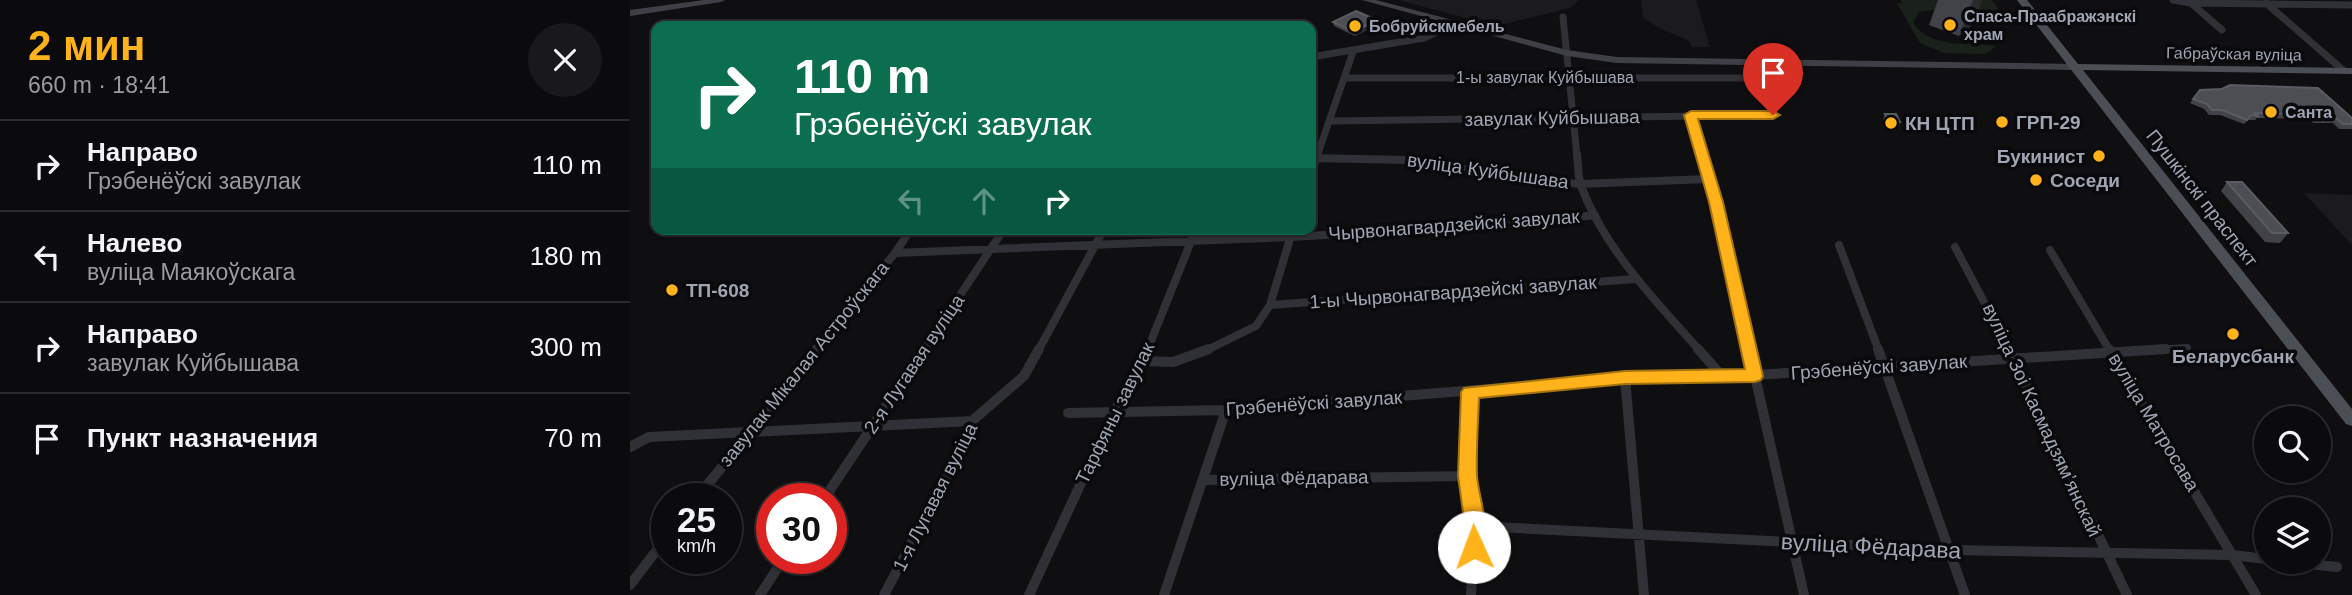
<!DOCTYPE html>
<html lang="ru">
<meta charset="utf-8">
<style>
:root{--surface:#0b0b0d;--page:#19191b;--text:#f1f3f6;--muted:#9a9b9d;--line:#2b2b2e;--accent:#ffb219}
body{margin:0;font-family:Helvetica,sans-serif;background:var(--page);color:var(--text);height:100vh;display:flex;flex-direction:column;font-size:26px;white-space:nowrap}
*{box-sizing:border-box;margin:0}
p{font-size:23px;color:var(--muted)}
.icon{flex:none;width:38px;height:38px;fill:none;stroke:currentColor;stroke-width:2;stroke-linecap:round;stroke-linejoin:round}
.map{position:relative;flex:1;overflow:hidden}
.panel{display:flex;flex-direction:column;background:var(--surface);width:630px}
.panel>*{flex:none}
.banner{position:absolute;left:21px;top:21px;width:665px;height:214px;border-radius:14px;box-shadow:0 2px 5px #0004,0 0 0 2px var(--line);background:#0b6e4f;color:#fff;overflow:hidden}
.tools{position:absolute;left:1624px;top:406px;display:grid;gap:14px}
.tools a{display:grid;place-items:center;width:77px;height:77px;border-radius:50%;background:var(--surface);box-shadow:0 2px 5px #0004,0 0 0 2px var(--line);font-size:35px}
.speed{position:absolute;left:21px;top:483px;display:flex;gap:14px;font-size:35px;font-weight:700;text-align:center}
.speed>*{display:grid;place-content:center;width:91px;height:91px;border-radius:50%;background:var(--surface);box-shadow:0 2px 5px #0004,0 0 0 2px var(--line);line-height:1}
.speed small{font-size:18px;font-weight:400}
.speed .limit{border:10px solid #d22;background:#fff;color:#111}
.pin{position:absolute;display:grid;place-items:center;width:60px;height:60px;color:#fff;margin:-72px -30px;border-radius:50% 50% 50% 0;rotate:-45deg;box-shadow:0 0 7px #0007}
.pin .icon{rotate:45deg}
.me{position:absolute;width:77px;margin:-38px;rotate:358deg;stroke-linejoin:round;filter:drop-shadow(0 0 5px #0008)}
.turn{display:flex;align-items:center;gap:24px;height:147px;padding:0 28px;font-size:32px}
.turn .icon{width:91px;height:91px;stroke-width:2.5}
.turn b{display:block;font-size:49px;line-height:60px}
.lanes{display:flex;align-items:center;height:66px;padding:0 28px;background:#0003;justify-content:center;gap:35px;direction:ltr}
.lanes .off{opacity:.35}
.round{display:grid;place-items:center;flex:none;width:74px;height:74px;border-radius:37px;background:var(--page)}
.overview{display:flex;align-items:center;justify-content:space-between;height:119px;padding:0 28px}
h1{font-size:42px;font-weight:600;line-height:52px;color:var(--accent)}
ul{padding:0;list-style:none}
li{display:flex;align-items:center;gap:21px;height:91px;padding:0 28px;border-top:2px solid var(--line)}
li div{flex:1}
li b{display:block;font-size:26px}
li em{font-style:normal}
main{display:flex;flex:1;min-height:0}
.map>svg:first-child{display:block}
.built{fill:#1b1b1e}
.green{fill:#19211a}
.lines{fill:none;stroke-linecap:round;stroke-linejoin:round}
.street-far2{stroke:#303136;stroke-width:7}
.street-far1{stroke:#303136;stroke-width:8}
.street{stroke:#303136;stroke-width:10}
.secondary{fill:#3e4046;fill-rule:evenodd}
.primary{fill:#4c4e55;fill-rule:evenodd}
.wall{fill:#424349}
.shaded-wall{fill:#292a2e}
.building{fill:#4c4e54;stroke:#595c63;stroke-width:2}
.route{fill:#ffb219;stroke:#a67410;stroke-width:2}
.poi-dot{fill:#ffb219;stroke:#0a0a0c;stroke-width:2.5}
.labels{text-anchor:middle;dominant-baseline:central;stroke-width:7;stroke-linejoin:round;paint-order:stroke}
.far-poi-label{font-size:16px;font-weight:bold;fill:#9fa5b3;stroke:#0a0a0c;text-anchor:start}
.far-street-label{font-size:16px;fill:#9fa5b3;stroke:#0a0a0c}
.street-label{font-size:19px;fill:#9fa5b3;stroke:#0a0a0c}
.poi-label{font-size:19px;font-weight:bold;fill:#9fa5b3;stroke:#0a0a0c;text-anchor:start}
.near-street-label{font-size:23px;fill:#9fa5b3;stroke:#0a0a0c}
</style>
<main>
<section class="panel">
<div class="overview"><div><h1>2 мин</h1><p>660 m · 18:41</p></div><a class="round"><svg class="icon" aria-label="close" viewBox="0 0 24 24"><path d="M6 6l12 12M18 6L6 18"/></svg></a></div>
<ul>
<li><svg class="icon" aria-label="right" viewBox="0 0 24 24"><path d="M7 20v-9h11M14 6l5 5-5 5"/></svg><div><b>Направо</b><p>Грэбенёўскі завулак</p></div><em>110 m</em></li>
<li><svg class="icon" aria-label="left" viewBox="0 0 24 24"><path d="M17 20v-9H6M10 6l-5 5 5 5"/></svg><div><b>Налево</b><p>вуліца Маякоўскага</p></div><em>180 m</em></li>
<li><svg class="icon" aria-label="right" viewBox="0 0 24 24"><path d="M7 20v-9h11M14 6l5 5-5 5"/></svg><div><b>Направо</b><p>завулак Куйбышава</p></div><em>300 m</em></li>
<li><svg class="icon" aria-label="arrive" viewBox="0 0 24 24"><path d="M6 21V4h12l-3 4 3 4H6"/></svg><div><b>Пункт назначения</b></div><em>70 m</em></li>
</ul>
</section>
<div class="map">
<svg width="1722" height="595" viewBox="0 0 1722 595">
<rect width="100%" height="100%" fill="#0f0f11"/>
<path class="built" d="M768 0H949L940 8 866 26Z
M1011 0H1066L1080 47H1062L1058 40 1029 28 1013 18Z
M1674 193 1722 195V245Z"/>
<path class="green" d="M1271 0H1362L1373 16 1359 22 1314 8 1289 12 1283 22C1299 50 1339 41 1366 46L1356 54 1314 53 1290 43 1267 3H1272Z"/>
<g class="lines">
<path class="street-far2" d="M1543 0 1561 3 1722 5
M1561 3 1592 30
M1636 3 1713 70
M933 17 947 156
M681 57 794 38 822 24
M716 78H1115
M1061 115 1073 156
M701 121 1143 115
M687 156 723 52"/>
<path class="street-far1" d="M947 154C948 164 948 177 951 186 975 250 1026 301 1070 351
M1072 154 1086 202 1119 351
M681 158 777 160 904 180 950 184 1078 179
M681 174 688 154
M1209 245 1249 351
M1325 247 1380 351
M1420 250 1480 351
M265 253 661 237 899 223 965 215
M640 305 1006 279
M186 351 265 253 281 229
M293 351 374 229
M408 351 474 229
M517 351 566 229
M575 351 626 326 640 305 663 229
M1508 351 1557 348"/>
<path class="street" d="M1068 349 1092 376
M1119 349 1174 595
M1248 349 1335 595
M1379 349 1497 595
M1479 349 1626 595
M513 361 543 362 579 349
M995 378 1014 595
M840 392 838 476 845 526 841 595
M438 413 596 410 995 378 1125 375 1536 349
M0 447 19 437 342 421
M575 480 838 476
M66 499 187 349
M194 499 294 349
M845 526 1319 550 1603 555 1636 559
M1661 562 1707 567
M0 585 37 537
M130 595 154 558
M254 595 331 450 342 421 394 376 409 349
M399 595 484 412 518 349
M534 595 596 410"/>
<path class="secondary" d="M74 0H95L91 2 0 16V10Z
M732 0H746L937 50 987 57 1445 64 1450 67 1445 70 987 63 937 56Z"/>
<path class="primary" d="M1387 0H1397L1448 64 1722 68V74L1453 70 1722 409V426L1716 424Z"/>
</g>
<path class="wall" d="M1308 0H1352L1342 25 1329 36 1299 25Z
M747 20V25L725 36 704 26 703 22Z
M1688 88 1722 124V129H1709L1703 123H1683L1679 119 1627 118 1625 120H1618L1614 124 1590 115H1579L1574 109 1560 103 1563 99Z
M1255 114 1270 122 1269 126H1258L1253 119Z
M1597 182 1658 233 1650 243 1635 242 1591 191Z"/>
<path class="shaded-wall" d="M1343 0H1352L1342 25 1329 36Z
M747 20V25L725 36 724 32Z"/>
<path class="building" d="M726 11 747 20 724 32 703 22Z
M82 21 80 26H44Z
M381 21 389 26H371L369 25Z
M1600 85 1688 88 1722 118V124H1713L1707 119 1686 118 1683 114 1625 113 1628 116 1621 115 1617 120 1592 110H1582L1577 104 1563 99 1570 90 1592 89Z
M1255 114H1266L1270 122H1259Z
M1597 182H1612L1658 233H1642Z"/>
<path class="route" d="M1061 111H1143L1150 115 1143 119H1068L1093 202 1133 376 1131 380 1125 382 995 384 849 398C848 424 846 451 847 476 849 500 862 530 852 553L844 556 837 553 834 547 835 526 828 476 831 392 834 388 995 371 1115 369 1079 202 1054 115Z"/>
<g class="poi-dot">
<circle cx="1320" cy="25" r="7"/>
<circle cx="725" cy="26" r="7"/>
<circle cx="1641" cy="112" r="7"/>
<circle cx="1372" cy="122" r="7"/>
<circle cx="1261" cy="123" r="7"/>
<circle cx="1469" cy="156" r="7"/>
<circle cx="1406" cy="180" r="7"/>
<circle cx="42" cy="290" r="7"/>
<circle cx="1603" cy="334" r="7"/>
</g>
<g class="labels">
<g class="far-poi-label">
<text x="1334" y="16">Спаса-Праабражэнскі<tspan x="1334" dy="18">храм</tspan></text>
<text x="739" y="26">Бобруйскмебель</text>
<text x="1655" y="112">Санта</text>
</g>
<g class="far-street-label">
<text transform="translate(1604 54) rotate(1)">Габраўская вуліца</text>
<text x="915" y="77">1-ы завулак Куйбышава</text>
</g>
<g class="street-label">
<text transform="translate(922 118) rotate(-1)">завулак Куйбышава</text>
<text transform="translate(858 171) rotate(8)">вуліца Куйбышава</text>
<text transform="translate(1572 198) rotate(52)">Пушкінскі праспект</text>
<text transform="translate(824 225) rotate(-4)">Чырвонагвардзейскі завулак</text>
<text transform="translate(823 292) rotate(-4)">1-ы Чырвонагвардзейскі завулак</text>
<text transform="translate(174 364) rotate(-51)">завулак Мікалая Астроўскага</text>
<text transform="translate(284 364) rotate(-56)">2-я Лугавая вуліца</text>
<text transform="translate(1249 367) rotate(-4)">Грэбенёўскі завулак</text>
<text transform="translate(684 403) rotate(-4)">Грэбенёўскі завулак</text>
<text transform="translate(485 413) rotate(-64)">Тарфяны завулак</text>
<text transform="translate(1412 420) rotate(65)">вуліца Зоі Касмадзямʼянскай</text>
<text transform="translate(1524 422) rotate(59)">вуліца Матросава</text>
<text transform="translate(664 478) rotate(-1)">вуліца Фёдарава</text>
<text transform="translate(305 497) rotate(-63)">1-я Лугавая вуліца</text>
</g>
<g class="poi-label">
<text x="1386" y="122">ГРП-29</text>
<text x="1275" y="123">КН ЦТП</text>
<text x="1455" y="156" text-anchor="end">Букинист</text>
<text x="1420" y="180">Соседи</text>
<text x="56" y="290">ТП-608</text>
<text x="1603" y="356" text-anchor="middle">Беларусбанк</text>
</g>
<g class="near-street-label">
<text transform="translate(1241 546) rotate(3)">вуліца Фёдарава</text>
</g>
</g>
</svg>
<div class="tools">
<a><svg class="icon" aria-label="search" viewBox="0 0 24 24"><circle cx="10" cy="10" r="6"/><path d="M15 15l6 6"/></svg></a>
<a><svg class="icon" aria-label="layers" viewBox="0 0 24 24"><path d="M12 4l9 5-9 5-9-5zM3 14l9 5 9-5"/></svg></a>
</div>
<div class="speed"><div>25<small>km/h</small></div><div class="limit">30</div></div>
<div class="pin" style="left:1143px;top:115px;background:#d93025"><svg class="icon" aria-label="arrive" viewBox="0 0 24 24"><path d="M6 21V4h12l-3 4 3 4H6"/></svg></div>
<svg class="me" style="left:844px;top:547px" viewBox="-20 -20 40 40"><circle r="19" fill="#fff"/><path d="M0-13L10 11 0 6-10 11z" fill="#ffb219"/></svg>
<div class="banner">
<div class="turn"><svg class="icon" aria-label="right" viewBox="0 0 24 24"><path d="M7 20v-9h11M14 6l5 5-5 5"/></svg><div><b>110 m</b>Грэбенёўскі завулак</div></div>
<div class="lanes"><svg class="icon off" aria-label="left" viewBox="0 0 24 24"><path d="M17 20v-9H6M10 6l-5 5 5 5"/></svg><svg class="icon off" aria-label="ahead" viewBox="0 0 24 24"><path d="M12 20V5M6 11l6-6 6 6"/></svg><svg class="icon" aria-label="right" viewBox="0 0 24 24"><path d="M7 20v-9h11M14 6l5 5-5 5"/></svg></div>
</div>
</div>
</main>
